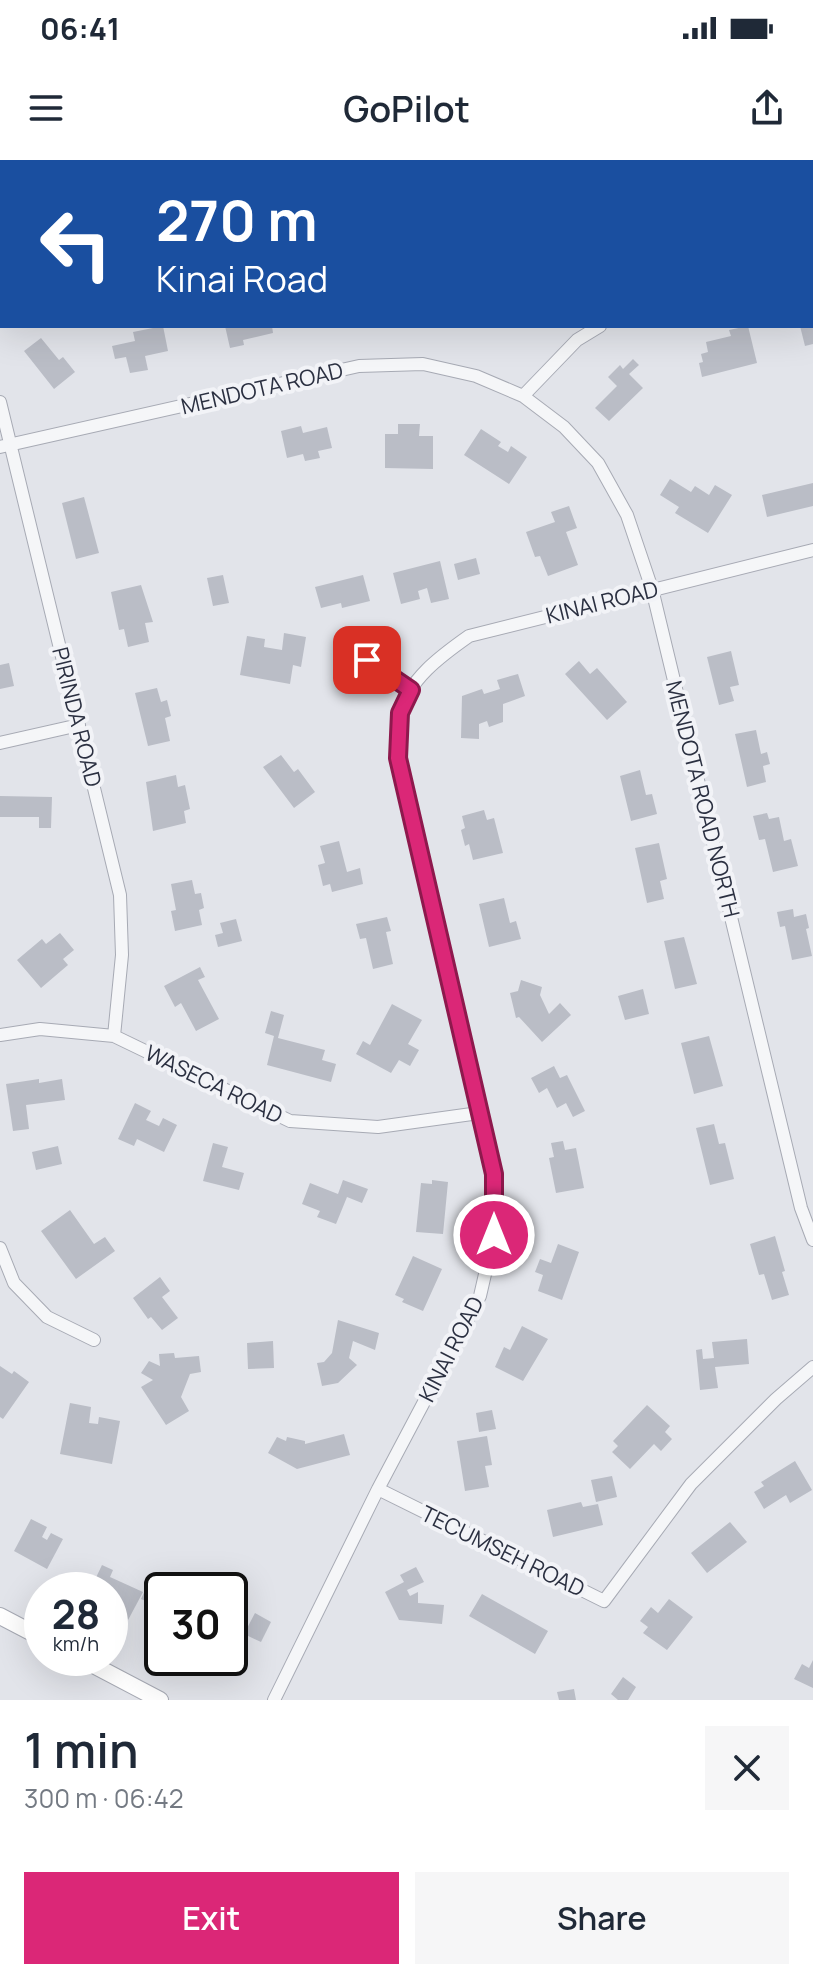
<!DOCTYPE html>
<meta charset="utf-8">
<style>
:root{--surface:#fff;--page:#f6f6f7;--text:#1f2937;--muted:#747a83;--accent:#db2777}
body{margin:0;font-family:Manrope,sans-serif;background:var(--page);color:var(--text);height:100vh;display:flex;flex-direction:column;font-size:30px;white-space:nowrap}
*{box-sizing:border-box;margin:0}
p{font-size:26px;color:var(--muted)}
.icon{flex:none;width:44px;height:44px;fill:none;stroke:currentColor;stroke-width:2;stroke-linecap:round;stroke-linejoin:round}
.map{position:relative;height:1540px;overflow:hidden}
.sheet{display:flex;flex-direction:column;background:var(--surface);flex:1}
.sheet>*{flex:none}
.guide{position:absolute;left:0px;top:0px;width:814px;height:168px;box-shadow:0 8px 32px #0002;background:#1a4fa0;color:#fff;overflow:hidden}
.speed{position:absolute;left:24px;top:1412px;display:flex;gap:16px;font-size:40px;font-weight:700;text-align:center}
.speed>*{display:grid;place-content:center;width:104px;height:104px;border-radius:50%;background:var(--surface);box-shadow:0 8px 32px #0002;line-height:1}
.speed small{font-size:20px;font-weight:400}
.speed .limit{border:4px solid #111;border-radius:12px;background:#fff;color:#111}
.pin{position:absolute;display:grid;place-items:center;width:68px;height:68px;color:#fff;margin:-34px;border-radius:16px;box-shadow:0 4px 12px #0006}
.me{position:absolute;width:88px;margin:-44px;rotate:0deg;stroke-linejoin:round;filter:drop-shadow(0 0 6px #0008)}
.turn{display:flex;align-items:center;gap:28px;height:168px;padding:0 24px;font-size:36px}
.turn .icon{width:104px;height:104px;stroke-width:2.5}
.turn b{display:block;font-size:56px;line-height:68px}
.round{display:grid;place-items:center;flex:none;width:84px;height:84px;border-radius:0px;background:var(--page)}
.overview{display:flex;align-items:center;justify-content:space-between;height:136px;padding:0 24px}
h1{font-size:48px;font-weight:600;line-height:60px}
.button{display:flex;gap:16px;margin-top:auto;padding:16px 24px}
.button a{flex:1;height:92px;border-radius:0px;background:var(--accent);color:#fff;font-size:32px;font-weight:600;line-height:92px;text-align:center}
.button a+a{background:var(--page);color:var(--text)}
.status{display:flex;justify-content:space-between;align-items:center;height:56px;padding:0 40px;background:var(--surface);direction:ltr}
.status svg{height:22px;fill:currentColor}
header{display:flex;justify-content:space-between;align-items:center;height:104px;padding:0 24px;background:var(--surface);font-size:36px;font-weight:600}
.map>svg:first-child{display:block}
.building{fill:#babdc6}
.lines{fill:none;stroke-linecap:round;stroke-linejoin:round}
.minor-casing{stroke:#a7aab4;stroke-width:14}
.secondary-casing{stroke:#a7aab4;stroke-width:18}
.minor{stroke:#f5f6f8;stroke-width:12}
.secondary{stroke:#fff;stroke-width:16}
.route-casing{stroke:#8e194d;stroke-width:20}
.route{stroke:#db2777;stroke-width:14}
.labels{text-anchor:middle;dominant-baseline:central;stroke-width:8;stroke-linejoin:round;paint-order:stroke}
.street-label{font-size:22px;fill:#2b3041;stroke:#f2f3f7}
</style>
<div class="status"><b>06:41</b><svg viewBox="0 0 49 12"><path d="M0 12V9h3v3zM5 12V6h3v6zM10 12V3h3v9zM15 12V0h3v12zM26 1h20v11H26zM47 4h2v5h-2z"/></svg></div>
<header><svg class="icon" aria-label="menu" viewBox="0 0 24 24"><path d="M4 6h16M4 12h16M4 18h16"/></svg>GoPilot<svg class="icon" aria-label="share" viewBox="0 0 24 24"><path d="M12 15V3M7 8l5-5 5 5M5 13v7h14v-7"/></svg></header>
<div class="map">
<svg width="813" height="1540" viewBox="0 0 813 1540">
<rect width="100%" height="100%" fill="#e2e4ea"/>
<path class="building" d="M163 166 168 191 145 196 148 210 130 213 126 197 115 199 112 186 135 181 133 172Z
M225 166H272L273 173 243 180 244 185 230 188Z
M748 166 757 203 702 217 699 203 703 202 701 194 708 192 706 182 731 176 729 170Z
M800 166H813V184L805 186Z
M41 178 59 200 63 197 75 212 54 229 24 191Z
M633 199 639 205 629 214 643 228 609 261 595 248 617 226 608 217 620 205 623 209Z
M398 264H420L419 276H433V309L385 308V274H398Z
M301 266 303 273 327 267 332 288 318 291 320 298 305 301 303 294 287 298 281 271Z
M481 269 501 282 498 286 508 292 511 286 527 297 509 324 464 295Z
M670 319 691 332 695 326 709 335 715 325 732 335 708 373 675 353 679 347 660 335Z
M813 323V346L767 357 762 335Z
M84 337 99 393 76 399 62 343Z
M569 346 577 368 566 372 578 405 548 416 540 396 535 397 526 372 555 362 551 352Z
M476 398 480 414 458 420 454 404Z
M440 401 449 439 431 443 427 428 418 431 420 439 401 444 393 413Z
M223 415 229 443 213 446 207 418Z
M363 415 370 441 342 448 341 443 321 448 315 427Z
M141 425 153 462 145 463 149 482 128 487 124 469 119 470 111 432Z
M284 473 306 477 301 507 293 505 290 524 240 515 247 476 265 479 264 487 282 490Z
M731 491 739 525 730 527 734 541 719 545 707 497Z
M579 501 590 514 597 508 627 542 607 560 565 514Z
M9 503 14 526 0 529V505Z
M518 514 525 536 503 544V562L489 567 487 561 479 564V579L461 578 462 536 482 529 484 534 500 529 497 520Z
M157 528 161 542 167 540 171 556 165 558 170 581 148 586 135 533Z
M756 570 761 594 767 592 770 604 763 606 766 622 747 627 735 574Z
M281 595 294 612 298 609 315 632 294 648 263 607Z
M640 610 646 635 652 634 657 654 631 661 620 616Z
M176 615 178 627 185 625 190 649 184 651 186 663 153 671 146 622Z
M0 636 52 637 51 668H39V657H0Z
M484 650 487 660 494 658 503 693 473 700 469 684 465 686 461 670 465 668 462 656Z
M767 653 769 659 779 657 784 681 791 679 798 706 773 712 765 679 759 680 753 656Z
M339 681 347 712 360 708 363 724 332 732 330 724 323 726 318 705 325 703 320 686Z
M659 683 667 719 660 721 664 739 647 743 635 688Z
M192 720 195 734 201 733 204 748 199 750 202 765 175 771 171 751 176 750 171 724Z
M504 738 510 763 516 761 521 779 489 787 479 744Z
M793 749 794 757 806 754 809 768 806 769 812 796 792 800 785 766 780 767 777 752Z
M387 757 391 771 386 772 393 804 373 809 366 778 360 779 356 764Z
M236 759 242 781 218 787 215 775 223 773 220 763Z
M60 773 74 790 63 799 68 805 41 828 17 800 42 779 46 784Z
M684 777 697 824 675 829 664 781Z
M200 807 205 817 198 820 219 859 196 871 181 843 175 847 164 826Z
M521 820 542 827 540 835 549 854 560 843 571 855 542 882 519 857 516 858 510 833 518 831Z
M643 829 649 854 625 860 618 836Z
M392 844 422 860 408 884 419 890 410 906 399 900 391 913 356 894 363 881 370 885Z
M271 851 284 855 278 878 325 890 322 900 336 904 331 922 267 905 274 876 265 873Z
M709 876 723 926 694 934 681 883Z
M554 906 560 918 567 915 585 951 573 957 566 943 557 948 547 928 539 933 531 918Z
M39 919V923L62 919 65 940 26 945 29 969 13 971 6 924Z
M135 943 151 951 146 960 159 966 163 958 177 965 164 992 137 979 134 986 118 979Z
M714 964 719 984 725 983 734 1019 710 1025 696 968Z
M563 981 565 990 576 988 584 1028 556 1033 549 998 554 997 551 983Z
M213 983 228 987 222 1007 244 1013 239 1030 203 1021Z
M58 986 62 1004 36 1010 32 992Z
M343 1020 368 1029 362 1043 347 1037 336 1064 317 1057 320 1051 302 1044 310 1023 338 1034Z
M432 1020 448 1022 443 1074 416 1072 421 1023 432 1024Z
M70 1050 94 1084 105 1077 115 1091 76 1119 41 1071Z
M775 1076 785 1111 782 1112 789 1135 772 1140 764 1114 759 1115 750 1084Z
M558 1084 579 1092 562 1140 538 1131 543 1115 535 1112 540 1099 551 1103Z
M413 1096 442 1109 423 1151 402 1142 404 1139 395 1135Z
M160 1117 170 1131 162 1137 178 1158 162 1170 151 1157 148 1159 133 1138Z
M338 1160 379 1173 375 1190 353 1181 349 1198 357 1205 338 1223 322 1226 317 1203 324 1202 332 1193Z
M522 1166 548 1179 523 1221 495 1207 504 1187 510 1190Z
M747 1179 749 1204 715 1207 718 1228 700 1230 696 1190 702 1189 703 1199 714 1198 712 1182Z
M273 1181 274 1208 248 1209 247 1183Z
M174 1193 175 1198 199 1196 201 1212 190 1214 181 1237 189 1251 166 1265 141 1227 153 1220 141 1213 149 1201 160 1206 159 1194Z
M0 1206 12 1214 14 1211 29 1222 3 1259 0 1257Z
M70 1243 91 1247 89 1263 98 1264 99 1257 120 1261 112 1304 60 1294Z
M647 1245 670 1266 665 1272 672 1279 661 1291 654 1284 630 1309 612 1292 618 1286 613 1281Z
M492 1250 496 1269 479 1272 476 1253Z
M344 1274 350 1295 297 1309 268 1293 277 1277 286 1281 287 1277 305 1281V1284Z
M487 1276 492 1305 485 1306 489 1327 465 1331 457 1281Z
M795 1301 812 1330 790 1343 786 1335 764 1349 754 1332 764 1326 761 1322Z
M612 1316 617 1337 596 1342 591 1320Z
M581 1342 583 1347 598 1344 603 1365 553 1377 547 1350Z
M31 1359 47 1367 42 1377 47 1380 51 1373 63 1379 47 1409 14 1391Z
M730 1362 747 1382 707 1413 691 1393Z
M102 1405 113 1410 110 1417 143 1432 127 1462 110 1454V1430H90Z
M416 1407 424 1422 407 1430 410 1436 418 1432V1443L444 1445 442 1464 399 1460 385 1432 404 1422 400 1415Z
M149 1422 162 1428 157 1446 141 1439Z
M482 1434 548 1471 535 1494 469 1456Z
M669 1439 693 1457 667 1490 643 1473 648 1467 640 1461 651 1447 658 1453Z
M255 1453 271 1462 261 1482 244 1474Z
M813 1500V1528L794 1519 802 1504 809 1508Z
M623 1517 636 1527 628 1540H618L611 1534Z
M574 1529 576 1540H559L557 1532Z"/>
<g class="lines">
<defs>
<path id="minor" d="M812 99H813
M523 236 577 180 600 166
M0 242 120 735 122 795 114 876
M0 287 359 206 423 204 476 216 523 236 564 267 598 303 627 355 652 429 801 1048 813 1080
M367 500 411 530
M0 583 79 565
M0 875 40 869 114 876 290 961 378 967 479 953
M0 1088 14 1123 47 1157 94 1180
M378 1329 604 1441 691 1324 776 1239 813 1207
M274 1540 378 1329 480 1136 494 1075V1014L398 598C399 584 398 569 400 555 407 520 442 495 469 476L813 390"/>
<path id="secondary" d="M0 1456 42 1478
M80 1498 160 1540"/>
</defs>
<use href="#minor" class="minor-casing"/>
<use href="#secondary" class="secondary-casing"/>
<use href="#minor" class="minor"/>
<use href="#secondary" class="secondary"/>
</g>
<g class="lines">
<defs>
<path id="route" d="M367 500 411 530 400 553 398 598 494 1014V1075"/>
</defs>
<use href="#route" class="route-casing"/>
<use href="#route" class="route"/>
</g>
<g class="labels">
<g class="street-label">
<text transform="translate(262 228) rotate(-13)">MENDOTA ROAD</text>
<text transform="translate(602 442) rotate(-14)">KINAI ROAD</text>
<text transform="translate(77 557) rotate(76)">PIRINDA ROAD</text>
<text transform="translate(703 639) rotate(76)">MENDOTA ROAD NORTH</text>
<text transform="translate(214 924) rotate(26)">WASECA ROAD</text>
<text transform="translate(451 1189) rotate(-63)">KINAI ROAD</text>
<text transform="translate(503 1391) rotate(26)">TECUMSEH ROAD</text>
</g>
</g>
</svg>
<div class="speed"><div>28<small>km/h</small></div><div class="limit">30</div></div>
<div class="pin" style="left:367px;top:500px;background:#d93025"><svg class="icon" aria-label="arrive" viewBox="0 0 24 24"><path d="M6 21V4h12l-3 4 3 4H6"/></svg></div>
<svg class="me" style="left:494px;top:1075px" viewBox="-20 -20 40 40"><circle r="17" fill="#db2777" stroke="#fff" stroke-width="3"/><path d="M0-11L8 9 0 5-8 9z" fill="#fff"/></svg>
<div class="guide">
<div class="turn"><svg class="icon" aria-label="left" viewBox="0 0 24 24"><path d="M17 20v-9H6M10 6l-5 5 5 5"/></svg><div><b>270 m</b>Kinai Road</div></div>
</div>
</div>
<section class="sheet">
<div class="overview"><div><h1>1 min</h1><p>300 m · 06:42</p></div><a class="round"><svg class="icon" aria-label="close" viewBox="0 0 24 24"><path d="M6 6l12 12M18 6L6 18"/></svg></a></div>
<div class="button"><a>Exit</a><a>Share</a></div>
</section>
